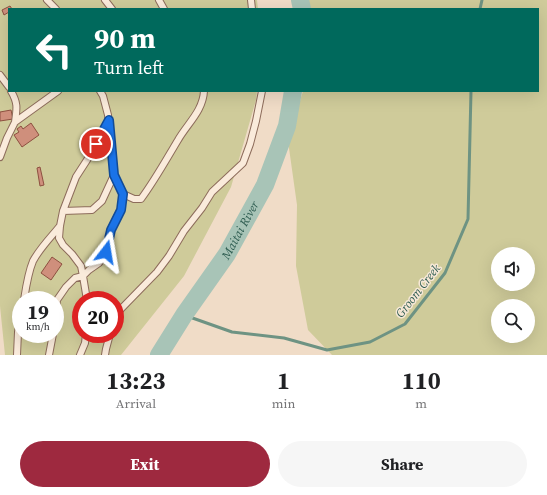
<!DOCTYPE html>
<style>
:root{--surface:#fff;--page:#f6f6f6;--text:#202124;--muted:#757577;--accent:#9e293f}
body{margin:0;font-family:"Source Serif 4",serif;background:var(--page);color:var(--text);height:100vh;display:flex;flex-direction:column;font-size:15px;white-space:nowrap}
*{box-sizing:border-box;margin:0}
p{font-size:13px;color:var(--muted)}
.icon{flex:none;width:22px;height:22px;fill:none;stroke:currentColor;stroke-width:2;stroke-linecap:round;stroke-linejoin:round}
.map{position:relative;height:355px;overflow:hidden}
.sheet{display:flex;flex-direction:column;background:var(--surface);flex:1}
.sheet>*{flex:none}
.top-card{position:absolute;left:8px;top:8px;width:531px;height:84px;border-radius:0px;box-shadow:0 4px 16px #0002;background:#00695c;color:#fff;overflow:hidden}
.tools{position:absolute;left:491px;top:247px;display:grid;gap:8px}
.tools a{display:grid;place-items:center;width:44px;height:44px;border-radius:50%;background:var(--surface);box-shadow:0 4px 16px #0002;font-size:20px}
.speed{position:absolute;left:12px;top:291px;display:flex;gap:8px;font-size:20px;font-weight:700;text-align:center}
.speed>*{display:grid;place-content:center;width:52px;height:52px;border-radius:50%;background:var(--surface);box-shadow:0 4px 16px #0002;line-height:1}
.speed small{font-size:10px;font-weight:400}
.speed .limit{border:6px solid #d22;background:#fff;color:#111}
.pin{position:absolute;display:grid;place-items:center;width:34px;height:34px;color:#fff;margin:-17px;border:2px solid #fff;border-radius:50%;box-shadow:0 1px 4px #0007}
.me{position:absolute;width:44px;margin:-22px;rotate:14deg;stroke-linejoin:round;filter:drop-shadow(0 0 3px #0008)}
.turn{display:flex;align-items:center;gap:14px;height:84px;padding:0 20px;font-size:18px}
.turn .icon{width:52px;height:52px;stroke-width:2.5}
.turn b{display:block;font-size:28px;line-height:34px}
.eta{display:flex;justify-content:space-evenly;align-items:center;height:68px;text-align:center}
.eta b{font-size:24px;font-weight:700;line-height:28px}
.primary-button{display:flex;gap:8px;margin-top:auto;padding:8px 20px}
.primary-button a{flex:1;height:46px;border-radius:24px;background:var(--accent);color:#fff;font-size:16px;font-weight:700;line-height:46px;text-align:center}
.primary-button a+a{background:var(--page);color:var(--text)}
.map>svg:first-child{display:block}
.green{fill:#cfcb9a;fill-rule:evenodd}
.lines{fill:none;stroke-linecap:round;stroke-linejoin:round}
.stream{stroke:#6e9383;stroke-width:3}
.river{stroke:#a8c4b7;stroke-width:18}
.building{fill:#cf8f7c;stroke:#8d5040}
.service-casing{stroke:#8d6c5b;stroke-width:8}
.service{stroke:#faebdb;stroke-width:6}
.route-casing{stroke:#114b97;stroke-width:10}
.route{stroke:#1a73e8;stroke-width:7}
.labels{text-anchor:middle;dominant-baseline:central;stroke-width:3;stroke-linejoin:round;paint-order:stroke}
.water-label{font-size:12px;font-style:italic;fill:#2e5d51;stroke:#f7e8d7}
</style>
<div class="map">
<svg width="547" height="355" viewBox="0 0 547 355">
<rect width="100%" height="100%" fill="#f0dcc7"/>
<path class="green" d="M0 0H257L258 9H9V91H257L256 100 231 187 184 276 121 355H5L0 306ZM21 300H55V334H21ZM81 300H115V334H81Z
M306 0H547V355H332L308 330 296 266 297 205 288 141 303 91H538V9H308ZM498 254H528V284H498ZM498 306H528V336H498Z"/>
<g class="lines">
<path class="stream" d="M480 9 482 0
M184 315 232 332 284 338 327 350 370 342 405 324 445 273 468 219 471 91"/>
<g class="river">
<path d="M300 0 302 9"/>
<path id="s1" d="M159 355 184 315 227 254 265 185 287 126 293 91"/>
</g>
</g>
<path class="building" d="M10 6 12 9H9V12L4 15 2 10Z
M11 110 13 119 0 121V112Z
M31 123 39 135 22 147 14 135 19 132 17 129 21 126 23 129Z
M40 167 44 185 40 186 37 168Z
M52 257 62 264 51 280 41 273Z"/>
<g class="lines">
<defs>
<path id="service" d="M47 0 56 9
M105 0 112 9
M159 0 164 9
M251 0 252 9
M0 75 9 87
M11 91C18 103 17 108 15 122
M0 157 7 138 15 122 58 91
M123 194 134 199H141C155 180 166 160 178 140 187 124 203 111 204 91
M63 211 92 210 102 201 114 175
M24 300C26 287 28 273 33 261 40 248 51 237 60 226
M87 300 83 276 81 266 72 254 63 245 59 238 60 226 63 211 76 177 87 160 109 120
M55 318 57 300 66 287 75 278 83 276 89 270 99 263 106 252 111 230 121 210 123 194 114 175 108 115 103 96 100 91
M115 321 119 311 157 272 169 256 184 231 202 208 212 192 243 163 250 144 256 121 262 91
M17 355 18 332 21 314
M49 355 53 334
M80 355 85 343 86 334
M105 355 106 349 110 334"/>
</defs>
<use href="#service" class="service-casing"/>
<use href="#service" class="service"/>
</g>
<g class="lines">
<defs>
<path id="route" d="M96 144 109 120 114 175 123 194 121 210 111 230 106 252"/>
</defs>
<use href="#route" class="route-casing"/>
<use href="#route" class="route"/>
</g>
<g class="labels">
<g class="water-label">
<text stroke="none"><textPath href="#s1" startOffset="149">Maitai River</textPath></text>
<text transform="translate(418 291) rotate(-52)">Groom Creek</text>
</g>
</g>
</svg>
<div class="tools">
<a><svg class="icon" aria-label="sound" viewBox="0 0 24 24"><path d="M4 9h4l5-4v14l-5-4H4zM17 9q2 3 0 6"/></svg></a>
<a><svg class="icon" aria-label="search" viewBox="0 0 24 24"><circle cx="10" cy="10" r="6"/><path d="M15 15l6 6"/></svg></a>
</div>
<div class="speed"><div>19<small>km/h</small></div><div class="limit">20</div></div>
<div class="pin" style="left:96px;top:144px;background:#d93025"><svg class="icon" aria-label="arrive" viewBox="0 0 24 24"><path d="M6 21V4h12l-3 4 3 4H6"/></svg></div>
<svg class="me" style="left:106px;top:252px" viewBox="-20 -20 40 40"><path d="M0-17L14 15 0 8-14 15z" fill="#1a73e8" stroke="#fff" stroke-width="4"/></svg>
<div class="top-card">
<div class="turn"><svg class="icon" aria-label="left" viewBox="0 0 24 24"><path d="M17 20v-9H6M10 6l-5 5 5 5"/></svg><div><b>90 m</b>Turn left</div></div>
</div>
</div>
<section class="sheet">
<div class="eta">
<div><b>13:23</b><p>Arrival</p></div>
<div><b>1</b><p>min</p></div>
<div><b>110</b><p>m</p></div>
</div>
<div class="primary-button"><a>Exit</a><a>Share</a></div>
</section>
